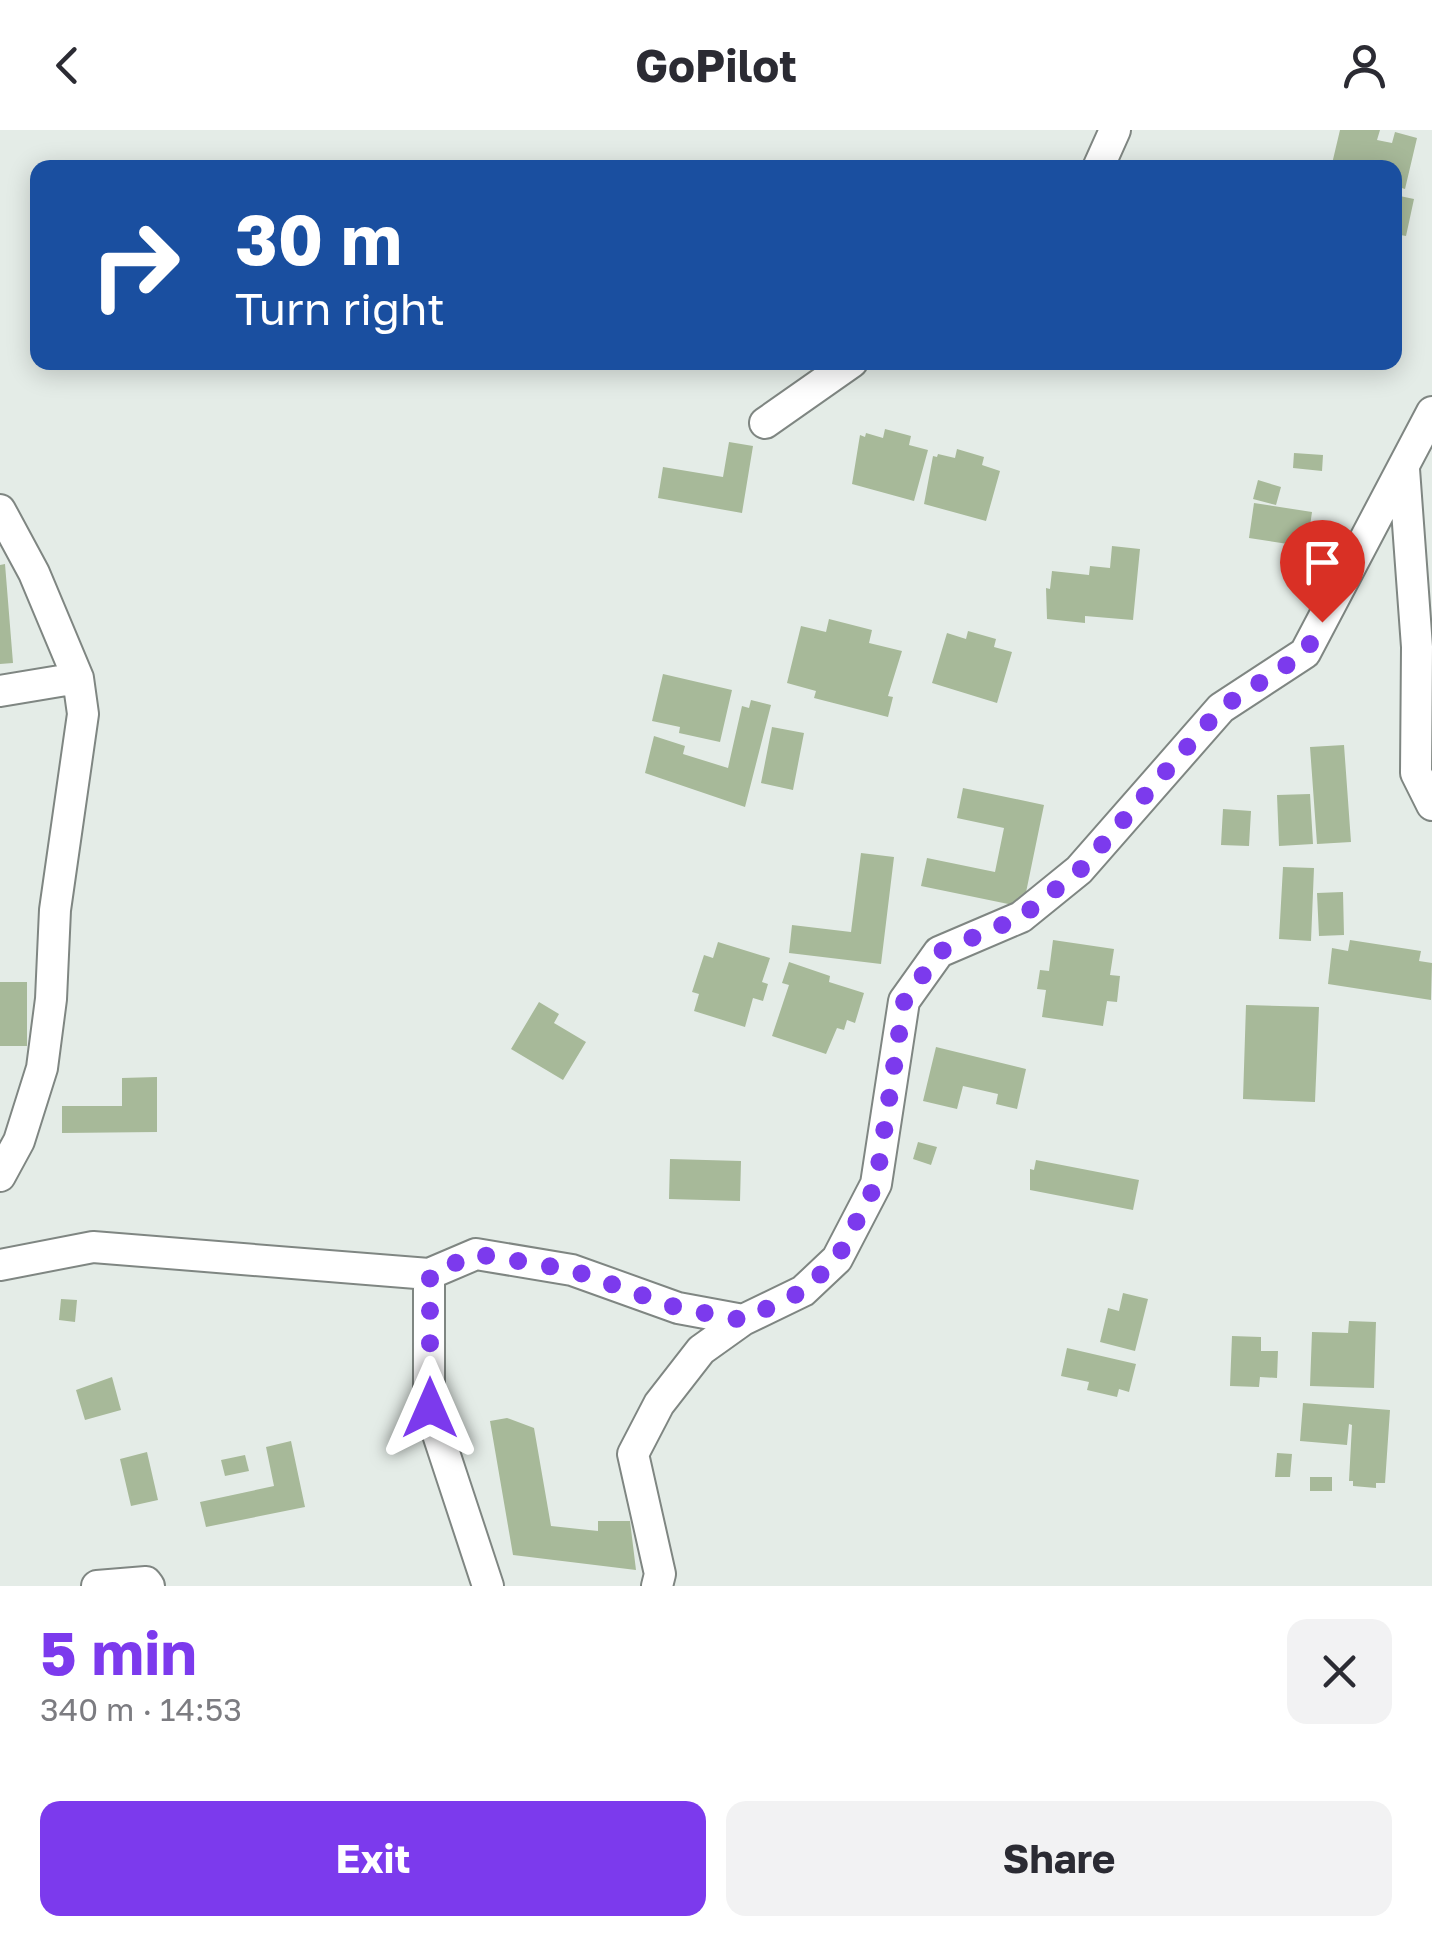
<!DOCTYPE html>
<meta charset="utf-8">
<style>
:root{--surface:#fff;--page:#f2f2f3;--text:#2b2b33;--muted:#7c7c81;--accent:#7c3aed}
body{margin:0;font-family:"Golos Text",sans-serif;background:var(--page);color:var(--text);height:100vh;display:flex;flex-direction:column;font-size:38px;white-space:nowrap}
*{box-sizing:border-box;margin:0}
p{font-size:32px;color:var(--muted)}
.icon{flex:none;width:55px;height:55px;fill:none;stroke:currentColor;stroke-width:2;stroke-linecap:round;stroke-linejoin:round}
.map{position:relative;height:1456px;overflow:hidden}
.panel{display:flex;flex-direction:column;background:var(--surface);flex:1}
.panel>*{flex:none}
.banner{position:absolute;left:30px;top:30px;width:1372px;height:210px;border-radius:20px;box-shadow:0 5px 25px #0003;background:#1a4fa0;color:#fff;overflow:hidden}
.pin{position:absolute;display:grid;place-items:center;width:85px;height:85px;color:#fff;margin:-102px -42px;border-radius:50% 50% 50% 0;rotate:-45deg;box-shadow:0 0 10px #0007}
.pin .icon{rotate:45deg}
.me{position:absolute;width:110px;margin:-55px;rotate:0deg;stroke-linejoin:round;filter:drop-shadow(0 0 8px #0008)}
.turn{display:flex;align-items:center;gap:35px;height:210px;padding:0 40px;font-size:45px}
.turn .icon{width:130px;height:130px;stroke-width:2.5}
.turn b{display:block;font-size:70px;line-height:85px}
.round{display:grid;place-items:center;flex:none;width:105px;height:105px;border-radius:20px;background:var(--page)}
.summary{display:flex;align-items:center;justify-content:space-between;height:170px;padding:0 40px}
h1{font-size:60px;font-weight:700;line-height:75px;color:var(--accent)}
.action{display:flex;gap:20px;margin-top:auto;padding:20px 40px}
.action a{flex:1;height:115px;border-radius:20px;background:var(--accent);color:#fff;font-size:40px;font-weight:700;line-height:115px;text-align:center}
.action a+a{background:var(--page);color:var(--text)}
header{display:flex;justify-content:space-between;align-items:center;height:130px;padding:0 40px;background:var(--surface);font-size:45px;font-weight:700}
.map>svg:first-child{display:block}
.building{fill:#a7b999}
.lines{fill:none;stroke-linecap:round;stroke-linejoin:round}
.minor-casing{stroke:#7f8682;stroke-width:34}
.minor{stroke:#fff;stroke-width:30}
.route{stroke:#7c3aed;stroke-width:18;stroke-dasharray:0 32.4}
</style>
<header><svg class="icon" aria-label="back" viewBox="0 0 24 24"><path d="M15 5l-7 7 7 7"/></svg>GoPilot<svg class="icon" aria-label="person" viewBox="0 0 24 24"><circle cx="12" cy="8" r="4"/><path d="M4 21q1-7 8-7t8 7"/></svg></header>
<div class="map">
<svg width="1432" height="1456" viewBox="0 0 1432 1456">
<rect width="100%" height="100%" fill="#e4ece7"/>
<path class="building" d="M1340 0H1380L1377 10 1392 13 1395 2 1417 8 1405 59 1395 56V38H1331Z
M1395 65 1414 69 1406 106 1395 104Z
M885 299 911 306 909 315 928 320 914 371 852 354 860 305 865 307 866 303 883 308Z
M729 312 753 316 742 383 658 368 663 337 723 347Z
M957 319 984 327 982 335 1000 341 986 391 924 374 933 326 937 327 938 324 955 328Z
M1294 323 1323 325 1322 341 1293 338Z
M1258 350 1281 357 1276 375 1253 369Z
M1254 373 1312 382 1307 417 1249 408Z
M1112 416 1140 419 1133 490 1085 486V493L1047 489 1046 458 1050 459 1052 441 1089 445 1090 436 1110 438Z
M5 434 13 533 0 534V435Z
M829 489 872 500 869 513 902 521 888 566 893 567 888 587 814 568 816 561 787 553 801 496 826 502Z
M968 501 996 509 994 517 1012 522 997 573 932 553 947 503 966 509Z
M663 544 732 560 720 612 679 603 680 597 652 591Z
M751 570 771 575 745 677 645 643 654 606 685 616 683 624 728 638 742 576 749 578Z
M772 597 804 603 793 660 761 653Z
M1344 615 1351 712 1317 714 1310 617Z
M963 658 1044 675 1023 777 921 756 927 728 995 742 1004 698 957 688Z
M1310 664 1313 714 1279 716 1277 665Z
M1223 679 1251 681 1249 716 1221 715Z
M861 723 894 727 881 834 789 823 792 795 851 802Z
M1283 737 1314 738 1311 811 1279 809Z
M1343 762 1344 805 1319 806 1317 763Z
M1053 810 1114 819 1110 845 1120 846 1117 872 1107 871 1103 896 1042 887 1046 860 1037 859 1040 840 1049 841Z
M1350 810 1421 821 1419 831 1432 833 1431 870 1328 854 1332 818 1348 821Z
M718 812 770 828 762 852 768 854 763 871 753 868 745 897 694 881 699 864 692 862 704 825 713 828Z
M789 832 830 846 829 852 864 863 855 893 847 890 844 900 837 898 826 924 772 906 789 855 782 853Z
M0 852H27V916H0Z
M539 872 559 884 554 893 586 912 563 950 511 919Z
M1246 875 1319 877 1315 972 1243 969Z
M936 917 1026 939 1017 979 996 974 998 964 963 956 957 979 923 971Z
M157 947V1002L62 1003V976H122V948Z
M918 1012 937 1017 931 1035 913 1029Z
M670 1029 741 1031 740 1071 669 1069Z
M1036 1030 1139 1050 1133 1080 1030 1060V1039L1034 1040Z
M1123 1163 1148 1169 1135 1221 1100 1212 1108 1178 1119 1181Z
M61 1169 77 1170 75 1192 59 1190Z
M1349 1191 1376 1192 1374 1258 1310 1256 1312 1202 1348 1203Z
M1232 1206 1261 1207V1221H1278L1277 1248 1260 1247 1259 1257 1230 1256Z
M1067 1218 1136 1234 1129 1262 1119 1259 1117 1267 1087 1260 1089 1252 1061 1246Z
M112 1247 121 1280 85 1290 76 1260Z
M1303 1273 1390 1280 1385 1353H1376V1358L1353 1356V1351H1349L1352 1295 1349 1294 1347 1315 1300 1311Z
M507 1288 534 1298 551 1396 598 1401V1391H630L636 1440 513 1425 490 1291Z
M291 1311 305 1377 206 1397 200 1372 274 1356 266 1317Z
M147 1322 158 1370 131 1376 120 1329Z
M1277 1323 1292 1324 1290 1347H1275Z
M245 1325 249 1341 225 1346 221 1330Z
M1310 1347H1332V1361H1310Z"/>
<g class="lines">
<defs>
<path id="minor" d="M1098 38 1115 0
M765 293 852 232
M1404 339 1417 517 1416 643 1432 675
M0 380 34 443 78 548 83 584 55 780 51 869 42 938 19 1011 0 1046
M0 561 78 548
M0 1135 93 1117 429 1144 476 1124 572 1140 678 1178 743 1190
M429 1144V1277L488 1456
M97 1456 146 1452 149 1456
M657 1456 660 1444 633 1324 659 1274 701 1220 743 1190 803 1161 837 1129 876 1054 904 871 939 822 1021 787 1079 740 1221 578 1305 523 1432 282"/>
</defs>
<use href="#minor" class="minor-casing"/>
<use href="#minor" class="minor"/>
</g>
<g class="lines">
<path class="route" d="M430 1278V1144L476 1124 572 1140 678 1178 743 1190 803 1161 837 1129 876 1054 904 872 939 822 1021 787 1080 740 1221 578 1305 523 1322 492"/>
</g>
</svg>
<div class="pin" style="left:1322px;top:492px;background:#d93025"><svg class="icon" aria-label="arrive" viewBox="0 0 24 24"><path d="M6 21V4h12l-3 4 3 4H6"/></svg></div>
<svg class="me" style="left:430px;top:1278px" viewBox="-20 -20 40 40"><path d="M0-17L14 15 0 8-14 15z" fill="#7c3aed" stroke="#fff" stroke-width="4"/></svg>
<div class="banner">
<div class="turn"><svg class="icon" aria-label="right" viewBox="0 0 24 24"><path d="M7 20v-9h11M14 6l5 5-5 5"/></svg><div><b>30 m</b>Turn right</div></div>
</div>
</div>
<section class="panel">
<div class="summary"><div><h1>5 min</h1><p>340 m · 14:53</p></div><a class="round"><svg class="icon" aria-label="close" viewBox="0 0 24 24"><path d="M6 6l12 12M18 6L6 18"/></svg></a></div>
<div class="action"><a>Exit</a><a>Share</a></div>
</section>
